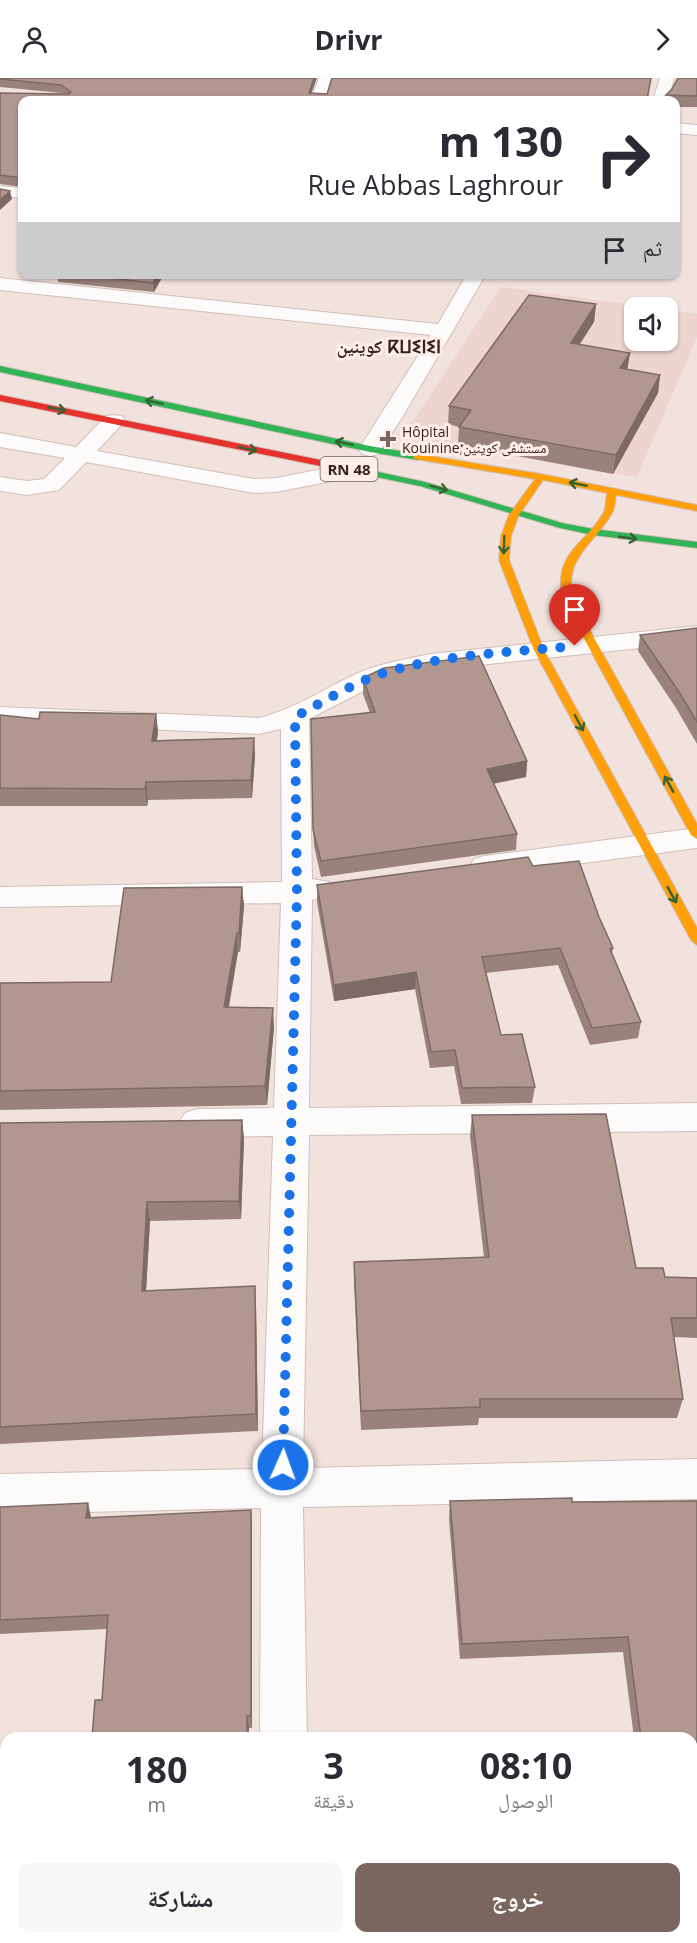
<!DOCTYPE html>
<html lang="ar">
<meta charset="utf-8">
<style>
:root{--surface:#fff;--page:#f7f7f7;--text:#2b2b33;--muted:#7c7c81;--accent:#7b655f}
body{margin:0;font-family:"Open Sans","Noto Naskh Arabic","Noto Sans Tifinagh",sans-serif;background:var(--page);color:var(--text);direction:rtl;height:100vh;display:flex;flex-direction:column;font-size:22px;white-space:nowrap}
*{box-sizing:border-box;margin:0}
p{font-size:20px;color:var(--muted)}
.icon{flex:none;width:33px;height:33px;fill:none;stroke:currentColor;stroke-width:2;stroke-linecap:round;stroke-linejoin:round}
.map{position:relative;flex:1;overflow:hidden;direction:ltr}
.side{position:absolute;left:0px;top:1654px;width:698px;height:212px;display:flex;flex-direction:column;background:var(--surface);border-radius:18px 18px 0 0;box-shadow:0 2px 4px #0004;direction:rtl}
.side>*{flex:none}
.banner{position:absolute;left:18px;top:18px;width:662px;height:183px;border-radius:12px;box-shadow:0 2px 4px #0004;direction:rtl;background:#fff;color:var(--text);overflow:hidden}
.tools{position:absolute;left:624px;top:219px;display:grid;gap:12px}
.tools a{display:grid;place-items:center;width:54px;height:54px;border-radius:12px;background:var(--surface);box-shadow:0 2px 4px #0004;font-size:30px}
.pin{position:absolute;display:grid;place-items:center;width:51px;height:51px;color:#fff;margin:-62px -26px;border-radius:50% 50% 50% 0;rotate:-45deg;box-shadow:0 0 6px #0007}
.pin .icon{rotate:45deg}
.me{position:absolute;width:66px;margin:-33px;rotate:2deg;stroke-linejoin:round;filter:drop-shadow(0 0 4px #0008)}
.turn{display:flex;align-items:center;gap:21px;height:126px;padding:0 18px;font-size:27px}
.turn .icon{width:78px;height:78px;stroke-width:2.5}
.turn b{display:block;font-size:42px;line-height:51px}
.then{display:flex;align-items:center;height:57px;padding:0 18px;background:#0003;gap:12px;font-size:22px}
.eta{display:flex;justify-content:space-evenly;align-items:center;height:102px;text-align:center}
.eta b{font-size:36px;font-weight:700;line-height:42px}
.button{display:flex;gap:12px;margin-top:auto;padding:12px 18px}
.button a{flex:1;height:69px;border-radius:12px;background:var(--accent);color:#fff;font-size:24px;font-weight:700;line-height:69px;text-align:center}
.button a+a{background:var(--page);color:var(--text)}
header{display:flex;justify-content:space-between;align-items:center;height:78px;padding:0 18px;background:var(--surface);font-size:27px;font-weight:700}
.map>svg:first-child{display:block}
.built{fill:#edd4ce}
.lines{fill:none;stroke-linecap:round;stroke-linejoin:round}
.street-casing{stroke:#d2bdb8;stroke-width:2}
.fast-casing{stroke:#d2bdb8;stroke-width:2}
.slow-casing{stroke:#d2bdb8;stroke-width:2}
.jam-casing{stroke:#d2bdb8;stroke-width:2}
.street{fill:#fdfbfa;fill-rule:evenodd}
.fast{fill:#30b455;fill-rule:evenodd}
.slow{fill:#ff9f0a;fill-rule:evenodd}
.jam{fill:#e5322d;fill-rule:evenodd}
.wall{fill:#99827c}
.shaded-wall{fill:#7d6a65}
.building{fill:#b29790;stroke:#7d6a65;stroke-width:1.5}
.oneway{stroke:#366335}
.route{stroke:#1a73e8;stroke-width:10;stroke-dasharray:0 18}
.poi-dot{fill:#7b655f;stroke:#fdeeea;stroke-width:2}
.labels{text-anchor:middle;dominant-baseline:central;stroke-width:6;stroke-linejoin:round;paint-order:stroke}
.far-poi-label{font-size:14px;fill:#3b211b;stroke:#fdeeea;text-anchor:start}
.shield{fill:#fdeeea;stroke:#755e59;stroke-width:1.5}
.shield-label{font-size:15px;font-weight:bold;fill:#3b211b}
.far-district-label{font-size:18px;font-weight:bold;fill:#3b211b;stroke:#fdeeea}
</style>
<header><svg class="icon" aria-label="forward" viewBox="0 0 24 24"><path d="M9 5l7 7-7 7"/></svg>Drivr<svg class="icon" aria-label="person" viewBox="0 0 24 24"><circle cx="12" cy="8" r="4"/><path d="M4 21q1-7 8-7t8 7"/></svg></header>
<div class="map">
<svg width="697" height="1865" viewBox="0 0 697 1865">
<rect width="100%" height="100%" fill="#f2e2de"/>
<path class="built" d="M501 209 647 229 634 230V262H668V232L697 236V259L637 399 402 360Z"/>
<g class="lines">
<defs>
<path id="street" d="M319 0H333L326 22H311Z
M660 0H674L668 22H653Z
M675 45 697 47V57L675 55Z
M0 108 22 110V120L0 118Z
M467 196H486L403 338 378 376 370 378 362 376 359 371 431 257 0 212V200L438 246Z
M114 337 122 338 125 343 97 373 254 401 276 400 353 385 361 387 364 392 361 397 353 399 276 414 254 415 86 384 59 412 27 417 0 413V399L27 403 44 401 65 380 0 369V355L76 369 106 338Z
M697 548V564L431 592 381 604 309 641 312 801 329 804 333 811 329 818 312 822 309 1030 697 1025V1053L309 1057 303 1390 697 1381V1421L303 1429 307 1660H260L261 1430 0 1436V1396L262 1391 273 1058 197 1059 185 1055 179 1045 185 1035 197 1031 274 1030 281 825 0 829V809L282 804 281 651 259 656 0 645V629L259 640C295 631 325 610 358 595 381 585 407 581 431 576Z
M697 750V770L485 798 474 795 470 788 474 781 485 778Z
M692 1787H697V1837H692Z
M0 1810H6V1860H0Z
M252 1860H304V1865H252Z"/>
<path id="fast" d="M0 288 370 368 418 376 423 379 418 382 370 374 0 294Z
M355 389 425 404 562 445 593 451 697 464V470L593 457 560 450 420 408 352 394 350 392Z"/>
<path id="slow" d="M418 376 541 396 697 427V433L616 417C615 423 615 430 612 435 594 467 565 477 572 520L697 746V761L691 757 562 520C554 472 586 467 604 434 606 429 606 421 607 415L543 402 519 437 511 458 509 482 544 572 697 850V867L691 862 534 572 499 482 501 458 509 437 535 401 415 381 413 379Z"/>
<path id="jam" d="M0 317 355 389 360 392 355 395 0 323Z"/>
</defs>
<use href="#street" class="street-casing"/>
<use href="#fast" class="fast-casing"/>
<use href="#slow" class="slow-casing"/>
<use href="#jam" class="jam-casing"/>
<use href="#street" class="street"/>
<use href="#fast" class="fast"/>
<use href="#slow" class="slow"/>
<use href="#jam" class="jam"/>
</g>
<path class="wall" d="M0 0 312 15 647 22H22V109L0 106V15L64 16 62 15 0 9Z
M697 0V29H675V22H665L666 17 672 11Z
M57 196H164L154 214 58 204Z
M596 226 594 244 579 266 630 275 627 291 660 297 658 315 613 396 458 367 459 349 448 346 449 328Z
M697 550V666L676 630 638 573 640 557Z
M363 600 527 683 526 699 493 706 517 756 516 772 321 799 314 768 313 752 370 635 363 616Z
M156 636 158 654 157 662 254 660 255 678 252 720 148 722 147 728H0V637L39 641Z
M533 788 599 839 613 870 612 875 641 944 638 960 590 967 558 887 486 895 501 957 535 1009 532 1025 461 1026 454 988 430 990 415 911 334 923 317 824V807Z
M242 809 244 828 240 874H238L229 929 274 949 267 1027 0 1032V905L111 904Z
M472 1037 636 1190 665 1199 697 1200V1260L674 1259 683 1321 677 1340H479L478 1347 361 1352 354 1204V1184L484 1179 470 1058Z
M242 1042 244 1061 241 1141 150 1143 146 1213 256 1226 258 1353 0 1366V1045Z
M450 1423 572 1424 697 1423V1729H692V1660H634L623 1574 460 1581 449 1441Z
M0 1429 91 1439 252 1446V1650H249L248 1660H92L102 1622 107 1551 0 1556Z"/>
<path class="shaded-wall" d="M314 0H317L309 22V15Z
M10 113 12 121 0 132V122Z
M158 196H164L154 214 153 205Z
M596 226 594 244 569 283 571 265Z
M630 275 627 293 620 290Z
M660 297 658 315 613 396 616 377Z
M156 636 158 654 154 680 152 663Z
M254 660 255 678 252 720 251 702Z
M527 683 526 699 485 707 487 691Z
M146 704 148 722 147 728 145 711Z
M242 809 244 828 240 874 239 855Z
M237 855 238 874 225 948 224 929Z
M416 894 415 911 334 923V907Z
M273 930 274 949 267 1027 265 1008Z
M242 1042 244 1061 241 1141 239 1123Z
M147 1124 150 1143 145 1231 142 1213Z
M255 1208 256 1226 258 1353 256 1336Z
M88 1425 91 1439 90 1453 86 1440Z
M251 1432 252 1446V1650L251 1638Z
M247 1638 249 1650 248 1660H247Z"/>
<path class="building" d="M0 0H314L309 15 327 16 332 0H651L647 22H22V100L0 97V15L69 16 71 14 61 7 0 1Z
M678 0H697V18L666 17 672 11Z
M0 111 10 113 0 122Z
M73 196H158L153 205Z
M529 217 596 226 571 265 630 275 620 290 660 297 616 377 459 349 471 332 449 328Z
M697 550V644L679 614 640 557Z
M479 578 527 683 487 691 517 756 321 783 313 752 311 641 375 634 363 600 384 590Z
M40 634 156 636 152 663 254 660 251 702 146 704 145 711 0 710V637L39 641Z
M528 779 533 788 579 783 599 839 613 870 610 871 641 944 592 950 560 870 482 879 501 957 522 956 535 1009 462 1010 455 972 431 974 416 894 334 907 317 807Z
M242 809 239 855H237L224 929 273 930 265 1008 0 1013V905L111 904 124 810Z
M606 1036 636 1190H663L665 1199 697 1200V1240H671L683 1321H480V1329L361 1333 354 1184 489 1179 472 1037Z
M242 1042 239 1123 147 1124 142 1213 255 1208 256 1336 0 1349V1045Z
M572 1420V1424L697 1423V1716H692V1660H641L628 1559 462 1566 450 1423Z
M88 1425 86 1440 251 1432V1638H247V1660H92L95 1622H102L108 1537 0 1542V1429Z
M442 1860H448V1865H339Z"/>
<defs><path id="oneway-shaft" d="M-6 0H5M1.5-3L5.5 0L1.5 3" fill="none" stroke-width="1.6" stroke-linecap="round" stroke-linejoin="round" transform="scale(1.5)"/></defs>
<g class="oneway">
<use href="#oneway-shaft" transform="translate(154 324) rotate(-168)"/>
<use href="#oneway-shaft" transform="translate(57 331) rotate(11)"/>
<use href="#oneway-shaft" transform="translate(344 365) rotate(-168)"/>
<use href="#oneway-shaft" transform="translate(248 371) rotate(12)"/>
<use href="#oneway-shaft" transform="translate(578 406) rotate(-169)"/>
<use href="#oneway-shaft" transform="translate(439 410) rotate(15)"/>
<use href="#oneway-shaft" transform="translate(628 460) rotate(8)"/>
<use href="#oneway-shaft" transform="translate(504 467) rotate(92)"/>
<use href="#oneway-shaft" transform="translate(579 645) rotate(62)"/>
<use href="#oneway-shaft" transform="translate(669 706) rotate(-119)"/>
<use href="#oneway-shaft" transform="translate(672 817) rotate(61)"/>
</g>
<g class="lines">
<path class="route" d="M283 1387 297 814 295 639C327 622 359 601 394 592 452 576 515 574 575 568"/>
</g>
<path class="poi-dot" d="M385 352h6v6h6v6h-6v6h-6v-6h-6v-6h6z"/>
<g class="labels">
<g class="far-poi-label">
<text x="402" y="353">Hôpital<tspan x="402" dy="16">Kouinine;مستشفى كوينين</tspan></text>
</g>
<rect class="shield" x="320.5" y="379" width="57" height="24" rx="4.5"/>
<g class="shield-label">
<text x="349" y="391">RN 48</text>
</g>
<g class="far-district-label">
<text x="389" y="268">كوينين ⴽⵡⵉⵏⵉⵏ</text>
</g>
</g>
</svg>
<div class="tools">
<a><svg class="icon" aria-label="sound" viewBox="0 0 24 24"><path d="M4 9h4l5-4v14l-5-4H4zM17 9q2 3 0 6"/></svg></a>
</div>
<div class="pin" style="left:575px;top:568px;background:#d93025"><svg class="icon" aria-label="arrive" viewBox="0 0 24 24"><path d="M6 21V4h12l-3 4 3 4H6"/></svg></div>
<svg class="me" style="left:283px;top:1387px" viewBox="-20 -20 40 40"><circle r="17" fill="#1a73e8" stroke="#fff" stroke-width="3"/><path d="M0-11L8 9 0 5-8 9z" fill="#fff"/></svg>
<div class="banner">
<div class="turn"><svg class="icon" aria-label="right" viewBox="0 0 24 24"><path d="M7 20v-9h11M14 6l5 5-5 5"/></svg><div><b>130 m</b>Rue Abbas Laghrour</div></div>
<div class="then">ثم<svg class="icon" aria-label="arrive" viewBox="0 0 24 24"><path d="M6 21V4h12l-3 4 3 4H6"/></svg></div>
</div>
<section class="side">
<div class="eta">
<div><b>08:10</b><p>الوصول</p></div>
<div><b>3</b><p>دقيقة</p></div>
<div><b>180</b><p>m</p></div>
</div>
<div class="button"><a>خروج</a><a>مشاركة</a></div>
</section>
</div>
